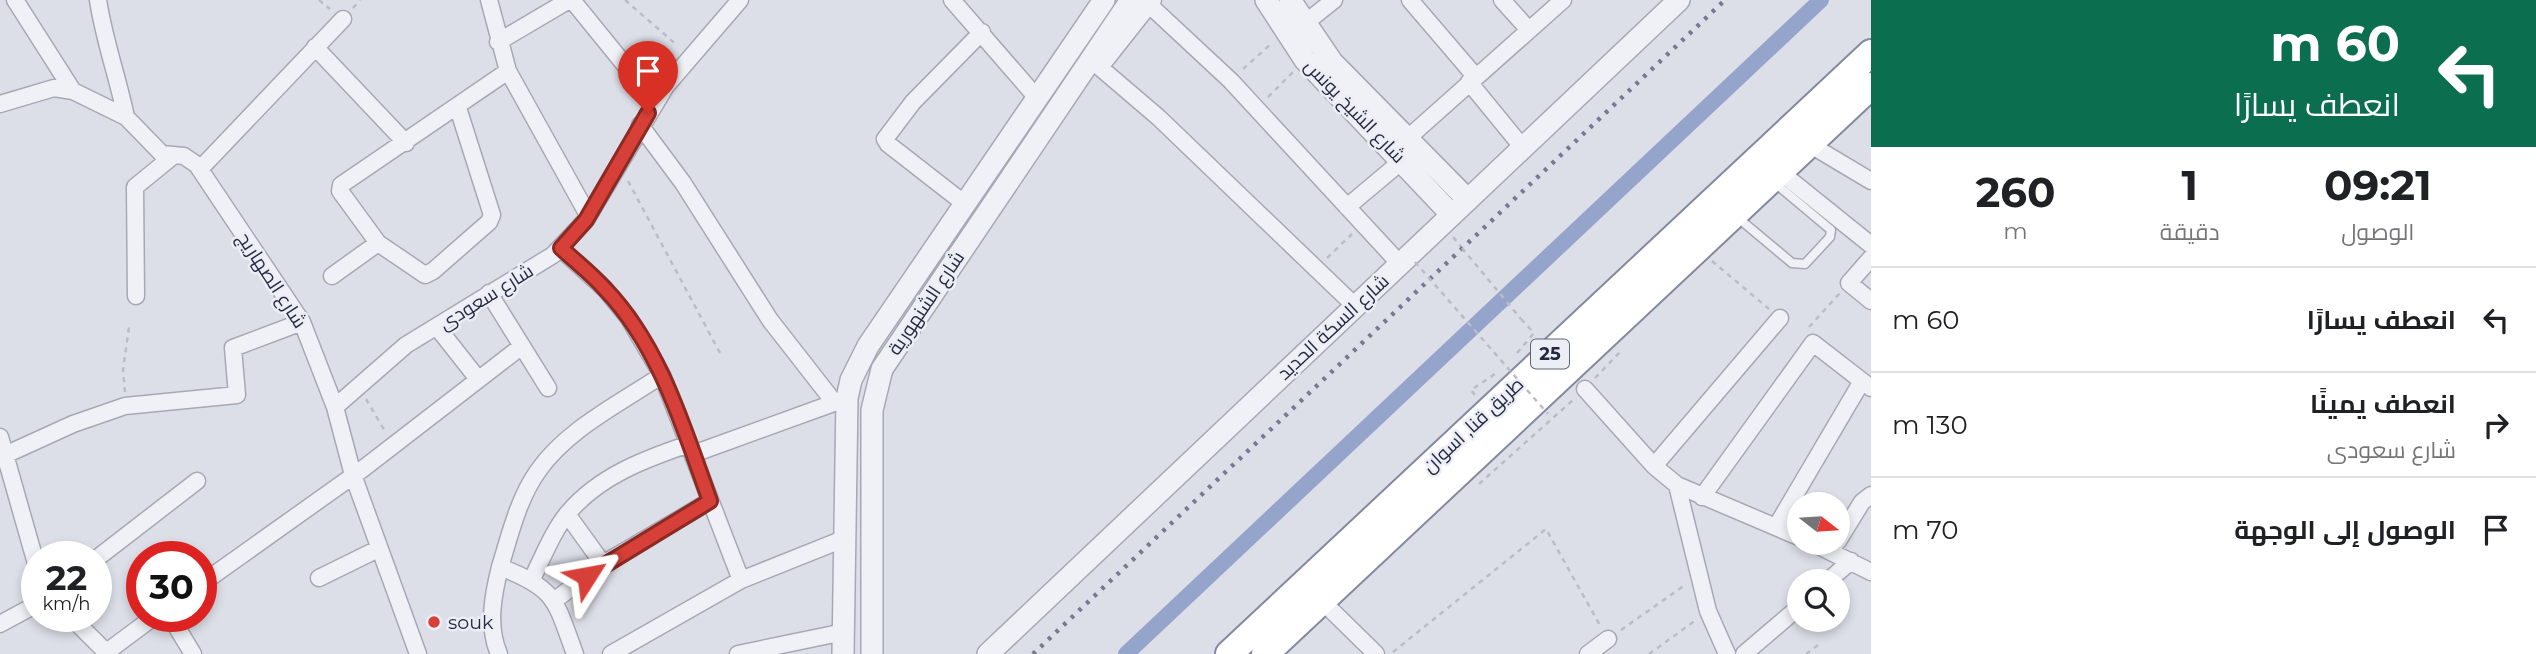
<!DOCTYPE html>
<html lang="ar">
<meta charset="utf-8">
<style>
:root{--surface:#fff;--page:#f2f2f2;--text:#202124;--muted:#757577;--line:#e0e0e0}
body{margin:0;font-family:Montserrat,Cairo,sans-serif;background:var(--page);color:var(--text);direction:rtl;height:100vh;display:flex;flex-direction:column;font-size:26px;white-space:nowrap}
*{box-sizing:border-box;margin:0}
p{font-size:23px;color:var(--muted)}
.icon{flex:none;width:38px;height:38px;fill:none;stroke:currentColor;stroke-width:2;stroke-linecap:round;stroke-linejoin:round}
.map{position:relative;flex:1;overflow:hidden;direction:ltr}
.details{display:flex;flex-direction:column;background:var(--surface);width:665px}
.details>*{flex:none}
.top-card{background:#0b6e4f;color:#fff;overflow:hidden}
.needle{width:46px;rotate:107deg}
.buttons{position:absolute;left:1787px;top:492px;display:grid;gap:14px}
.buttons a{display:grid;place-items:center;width:63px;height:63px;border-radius:50%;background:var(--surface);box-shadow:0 4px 10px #0003;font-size:35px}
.speed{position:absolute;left:21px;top:541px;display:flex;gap:14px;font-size:35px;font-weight:700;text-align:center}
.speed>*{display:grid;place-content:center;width:91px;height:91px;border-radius:50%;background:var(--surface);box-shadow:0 4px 10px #0003;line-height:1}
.speed small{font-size:18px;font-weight:400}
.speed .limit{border:10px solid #d22;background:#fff;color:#111}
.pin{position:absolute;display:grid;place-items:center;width:60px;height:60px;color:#fff;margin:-72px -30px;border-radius:50% 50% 50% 0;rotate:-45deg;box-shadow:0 0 7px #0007}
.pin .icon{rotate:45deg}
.me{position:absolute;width:77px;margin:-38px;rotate:56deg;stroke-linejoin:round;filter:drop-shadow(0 0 5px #0008)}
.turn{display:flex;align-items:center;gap:24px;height:147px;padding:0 21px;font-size:32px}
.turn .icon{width:91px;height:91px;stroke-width:2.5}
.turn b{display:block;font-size:49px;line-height:60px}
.eta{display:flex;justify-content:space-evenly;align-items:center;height:119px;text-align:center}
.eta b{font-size:42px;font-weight:700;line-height:49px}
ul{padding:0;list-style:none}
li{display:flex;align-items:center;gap:21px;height:105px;padding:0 21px;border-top:2px solid var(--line)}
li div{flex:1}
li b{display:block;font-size:26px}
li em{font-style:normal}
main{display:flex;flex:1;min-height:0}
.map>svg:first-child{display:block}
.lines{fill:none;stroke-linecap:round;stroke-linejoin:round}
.canal{stroke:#95a4cb;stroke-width:16}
.service-casing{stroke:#a6a8b5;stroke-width:11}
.minor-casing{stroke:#a6a8b5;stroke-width:19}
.tertiary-casing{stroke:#a6a8b5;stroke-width:24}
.trunk-casing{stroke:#83899f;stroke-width:30}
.path{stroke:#bbbdc6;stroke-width:2.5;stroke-dasharray:5 5;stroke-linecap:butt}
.service{stroke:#f0f1f6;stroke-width:8}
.minor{stroke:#f0f1f6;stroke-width:16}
.tertiary{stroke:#f0f1f6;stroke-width:21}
.trunk{stroke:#fff;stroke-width:26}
.rail{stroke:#757a92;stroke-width:4.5;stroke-dasharray:3.5 7;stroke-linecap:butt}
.path-bridge{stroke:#bbbdc6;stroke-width:2.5;stroke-dasharray:5 5;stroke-linecap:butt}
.route-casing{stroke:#8c2a24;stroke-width:18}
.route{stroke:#d74038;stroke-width:12}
.poi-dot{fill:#d74038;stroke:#eceef5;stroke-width:2.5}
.labels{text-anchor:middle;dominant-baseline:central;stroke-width:5;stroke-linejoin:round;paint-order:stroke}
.shield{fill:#eceef5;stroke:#616476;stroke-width:2}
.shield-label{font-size:18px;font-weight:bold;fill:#25293f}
.street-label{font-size:19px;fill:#25293f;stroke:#eceef5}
.poi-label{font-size:19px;fill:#25293f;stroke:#eceef5;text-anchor:start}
</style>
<main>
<section class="details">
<div class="top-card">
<div class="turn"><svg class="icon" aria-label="left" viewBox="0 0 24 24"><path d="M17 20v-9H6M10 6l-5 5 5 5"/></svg><div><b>60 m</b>انعطف يسارًا</div></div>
</div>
<div class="eta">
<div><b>09:21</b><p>الوصول</p></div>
<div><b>1</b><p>دقيقة</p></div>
<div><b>260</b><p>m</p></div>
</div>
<ul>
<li><svg class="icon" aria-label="left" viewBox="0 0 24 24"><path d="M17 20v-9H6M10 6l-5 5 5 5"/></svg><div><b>انعطف يسارًا</b></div><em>60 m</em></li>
<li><svg class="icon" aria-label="right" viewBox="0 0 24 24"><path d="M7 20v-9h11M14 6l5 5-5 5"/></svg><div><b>انعطف يمينًا</b><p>شارع سعودى</p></div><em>130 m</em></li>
<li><svg class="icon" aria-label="arrive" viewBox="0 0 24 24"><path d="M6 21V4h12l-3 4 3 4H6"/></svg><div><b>الوصول إلى الوجهة</b></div><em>70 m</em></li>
</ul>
</section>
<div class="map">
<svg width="1871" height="654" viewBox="0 0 1871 654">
<rect width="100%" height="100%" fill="#dddfe8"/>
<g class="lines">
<path class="canal" d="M1126 654 1821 0"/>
<defs>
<path id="service" d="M1737 217 1792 263 1805 264 1830 237 1831 230 1775 183"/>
<path id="minor" d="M15 0 73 91
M98 0C104 40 118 78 126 117
M489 0 508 71 588 215
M572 0 655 102
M952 0 1037 98
M1144 0 1231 81 1400 264
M1410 0 1475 76
M1502 0 1528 29
M1304 24 1334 0
M498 42 569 0
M315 47 406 143
M1090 59 1158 117 1355 306
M1100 67 1153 0
M1469 82 1523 148
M0 104 54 88 73 91 126 117 162 154 184 156 197 165 302 322 335 407 353 475 418 654
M458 108 492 215 489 222 433 271 425 275 378 243 340 191 341 185 508 71
M640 125 683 183 770 320 834 402
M1409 137 1563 0
M1809 144 1871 181
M1774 167 1871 245
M200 169 343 19
M965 204 888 144 885 139 913 102 982 32
M1347 207 1403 160
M1871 258 1849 283 1871 301
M332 276 378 243
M489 293 548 388
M136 296 135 187 173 156
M437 327 478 379
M662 375 741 580
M1585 389 1654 466 1677 485 1799 537
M335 407 406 345 553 255 586 220 666 86 740 0
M0 437 37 567
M693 454 842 400
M5 455 73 424 125 406 237 395 233 348 302 322
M1654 466 1780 318
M1677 485 1708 611 1727 654
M1702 497 1813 343 1871 388
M567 514 603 564
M1776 527 1862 381
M1838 541 1862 502 1871 495
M1811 542 1871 572
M96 559 197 481
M500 567C510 535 518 499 538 471 567 429 621 403 662 375L628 317 605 289 561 249
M319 578 378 549
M532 579C543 557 553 531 568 513 599 476 645 459 689 444
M1828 581 1851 561
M201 584 364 468 522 346
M555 600 603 564 710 501
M1322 601 1376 654
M70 616 106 652
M170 616 193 654
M0 624 37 604
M104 654 155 616
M499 654C487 626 493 595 500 567 557 589 555 600 575 654
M611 654 741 580 846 538
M738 654 844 632
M1588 654 1608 639
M1744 654 1799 607"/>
<path id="tertiary" d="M1266 0 1305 60 1452 215
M1290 0 1332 62 1468 200
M843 654 847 398 851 380 868 346 1104 0
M872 654V410L882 369 1131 0
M988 654 1679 0"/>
<path id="trunk" d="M1229 654 1871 53
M1265 654 1871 86"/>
</defs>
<use href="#service" class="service-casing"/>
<use href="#minor" class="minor-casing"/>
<use href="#tertiary" class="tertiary-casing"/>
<use href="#trunk" class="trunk-casing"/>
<path class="path" d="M319 0 330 9
M625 0 678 46
M353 8 360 0
M1243 69 1272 43
M1268 97 1293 72
M628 181 720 353
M1453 237 1462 248
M1327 258 1352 234
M1712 261 1769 309
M1521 319 1533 332
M1809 327 1840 293
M1517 353 1534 333
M1595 378 1620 352
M125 392 123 370 129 327
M1475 395 1471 390 1498 372
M366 399 386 433
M1479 484 1573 400
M1621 630 1685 585
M1393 652 1546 529 1601 627
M1649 654 1696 620
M1806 654 1822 642"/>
<use href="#service" class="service"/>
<use href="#minor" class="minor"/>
<use href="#tertiary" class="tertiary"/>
<use href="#trunk" class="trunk"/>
<path class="rail" d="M1033 654 1725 0"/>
<path class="path-bridge" d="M1462 248 1521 319
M1415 262 1548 414"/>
</g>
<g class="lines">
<defs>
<path id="route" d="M587 576 710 501C684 429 660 346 605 289 592 274 576 262 561 248L586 220 648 113"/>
</defs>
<use href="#route" class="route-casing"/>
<use href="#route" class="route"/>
</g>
<circle class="poi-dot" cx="434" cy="622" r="7"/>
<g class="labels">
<rect class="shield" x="1531" y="339.5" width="38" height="29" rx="5"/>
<g class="shield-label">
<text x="1550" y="354">25</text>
</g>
<g class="street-label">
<text transform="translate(1355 111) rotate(46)">شارع الشيخ يونس</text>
<text transform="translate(272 280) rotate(57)">شارع الصهاريج</text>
<text transform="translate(486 297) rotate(-32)">شارع سعودى</text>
<text transform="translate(926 303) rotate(-56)">شارع الشنهورية</text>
<text transform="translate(1333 327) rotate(-43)">شارع السكة الحديد</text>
<text transform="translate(1473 425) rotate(-43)">طريق قنا, اسوان</text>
</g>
<g class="poi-label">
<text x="448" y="622">souk</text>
</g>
</g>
</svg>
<div class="buttons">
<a><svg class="needle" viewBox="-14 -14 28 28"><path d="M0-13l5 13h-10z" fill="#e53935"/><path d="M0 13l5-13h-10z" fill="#757577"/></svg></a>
<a><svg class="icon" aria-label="search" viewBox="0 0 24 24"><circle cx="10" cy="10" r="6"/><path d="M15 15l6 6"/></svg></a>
</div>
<div class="speed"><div>22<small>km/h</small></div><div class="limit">30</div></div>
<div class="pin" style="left:648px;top:113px;background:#d93025"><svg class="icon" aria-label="arrive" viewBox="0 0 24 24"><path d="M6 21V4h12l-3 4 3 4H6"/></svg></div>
<svg class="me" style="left:587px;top:576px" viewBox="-20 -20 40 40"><path d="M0-17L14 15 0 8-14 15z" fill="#d74038" stroke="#fff" stroke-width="4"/></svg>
</div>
</main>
